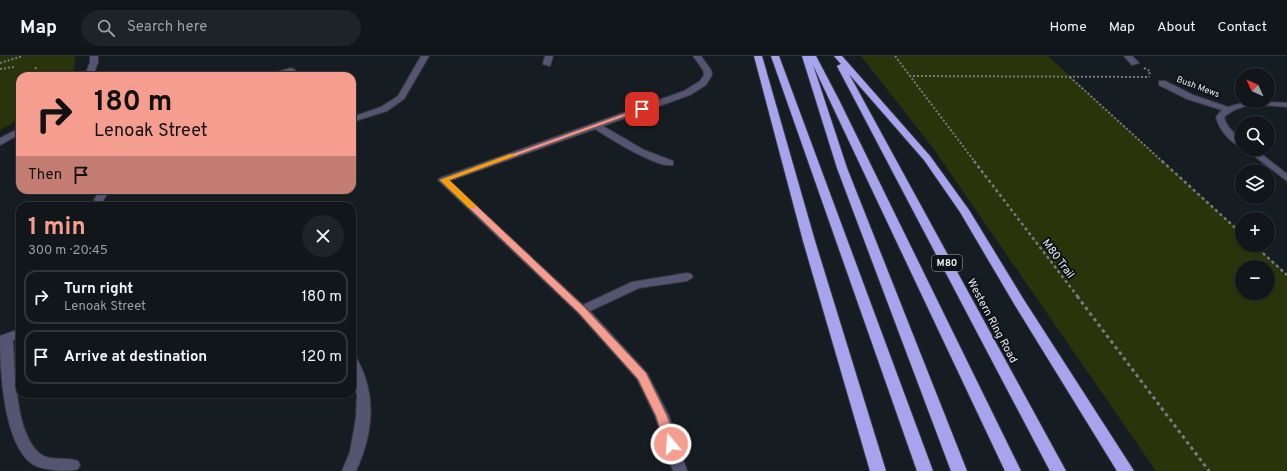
<!DOCTYPE html>
<meta charset="utf-8">
<style>
:root{--surface:#10161a;--page:#1e2327;--text:#f1f3f6;--muted:#9c9fa2;--line:#303539;--accent:#f59d8f}
body{margin:0;font-family:Overpass,sans-serif;background:var(--page);color:var(--text);height:100vh;display:flex;flex-direction:column;font-size:15px;white-space:nowrap}
*{box-sizing:border-box;margin:0}
p{font-size:13px;color:var(--muted)}
.icon{flex:none;width:22px;height:22px;fill:none;stroke:currentColor;stroke-width:2;stroke-linecap:round;stroke-linejoin:round}
.map{position:relative;flex:1;overflow:hidden}
.details{position:absolute;left:16px;top:146px;width:340px;height:196px;display:flex;flex-direction:column;background:var(--surface);border-radius:12px;box-shadow:0 1px 3px #0004,0 0 0 1px var(--line)}
.details>*{flex:none}
.banner{position:absolute;left:16px;top:16px;width:340px;height:122px;border-radius:12px;box-shadow:0 1px 3px #0004,0 0 0 1px var(--line);background:#f59d8f;color:#111;overflow:hidden}
.needle{width:26px;rotate:314deg}
.fabs{position:absolute;left:1235px;top:12px;display:grid;gap:8px}
.fabs a{display:grid;place-items:center;width:40px;height:40px;border-radius:50%;background:var(--surface);box-shadow:0 1px 3px #0004,0 0 0 1px var(--line);font-size:20px}
.pin{position:absolute;display:grid;place-items:center;width:34px;height:34px;color:#fff;margin:-17px;border-radius:8px;box-shadow:0 2px 6px #0006}
.me{position:absolute;width:44px;margin:-22px;rotate:342deg;stroke-linejoin:round;filter:drop-shadow(0 0 3px #0008)}
.turn{display:flex;align-items:center;gap:14px;height:84px;padding:0 12px;font-size:18px}
.turn .icon{width:52px;height:52px;stroke-width:2.5}
.turn b{display:block;font-size:28px;line-height:34px}
.then{display:flex;align-items:center;height:38px;padding:0 12px;background:#0003;gap:8px;font-size:15px}
.round{display:grid;place-items:center;flex:none;width:42px;height:42px;border-radius:21px;background:var(--page)}
.summary{display:flex;align-items:center;justify-content:space-between;height:68px;padding:0 12px}
h1{font-size:24px;font-weight:700;line-height:30px;color:var(--accent)}
ul{padding:0;list-style:none}
li{display:flex;align-items:center;gap:12px;height:54px;margin:0 8px 6px;padding:0 4px;border:2px solid var(--line);border-radius:12px}
li div{flex:1}
li b{display:block;font-size:15px}
li em{font-style:normal}
header{display:flex;align-items:center;gap:24px;box-sizing:border-box;height:56px;padding:0 20px;background:var(--surface);border-bottom:1px solid var(--line)}
header strong{font-size:19px}
nav{display:flex;gap:22px;margin-inline-start:auto;font-size:14px}
.search{width:280px;height:36px;background:var(--page);display:flex;align-items:center;gap:10px;box-sizing:border-box;padding:0 14px;border-radius:22px;color:var(--muted);font-size:15px}
.map>svg:first-child{display:block}
.green{fill:#29340a;fill-rule:evenodd}
.lines{fill:none;stroke-linecap:round;stroke-linejoin:round}
.minor-casing{stroke:#343a3f;stroke-width:2}
.tertiary-casing{stroke:#343a3f;stroke-width:2}
.motorway-casing{stroke:#343a3f;stroke-width:2}
.path-far2{stroke:#757b80;stroke-width:2;stroke-dasharray:2 2;stroke-linecap:butt}
.path-far1{stroke:#757b80;stroke-width:2.5;stroke-dasharray:3 3;stroke-linecap:butt}
.path{stroke:#757b80;stroke-width:3;stroke-dasharray:3.5 3.5;stroke-linecap:butt}
.minor{fill:#555471;fill-rule:evenodd}
.tertiary{fill:#555471;fill-rule:evenodd}
.motorway{fill:#a7a3ed;fill-rule:evenodd}
.route{fill:#f59d8f;stroke:#9f665d}
.slow{fill:#f59e0b}
.labels{text-anchor:middle;dominant-baseline:central;stroke-width:4;stroke-linejoin:round;paint-order:stroke}
.far-street-label{font-size:9px;fill:#eaeef2;stroke:#0d1318}
.shield{fill:#0d1318;stroke:#a8acb1;stroke-width:1}
.shield-label{font-size:10px;font-weight:bold;fill:#eaeef2}
.street-label{font-size:11px;fill:#eaeef2;stroke:#0d1318}
</style>
<header>
<strong>Map</strong>
<div class="search"><svg class="icon" aria-label="search" viewBox="0 0 24 24"><circle cx="10" cy="10" r="6"/><path d="M15 15l6 6"/></svg>Search here</div>
<nav><a>Home</a><a>Map</a><a>About</a><a>Contact</a></nav>
</header>
<div class="map">
<svg width="1287" height="415" viewBox="0 0 1287 415">
<rect width="100%" height="100%" fill="#161d22"/>
<path class="green" d="M0 0H75L74 16 71 20H20V63L0 74Z
M861 0H1048L1242 177V189H1255L1287 218V415H1156L933 92ZM1242 211H1268V237H1242Z"/>
<g class="lines">
<defs>
<path id="minor" d="M421 0H429L404 43 387 55 352 66V61L381 51 398 40Z
M545 0H553L550 10 543 8Z
M693 0H701L711 14 712 19 706 29 690 39 603 70 644 94 673 105V109C658 113 609 82 595 73L449 125 583 249 632 226 687 217 691 218 693 221 687 225 639 232 590 255 647 317 669 360 687 415H673L655 360 637 323 578 257 438 124 440 122 684 35 700 25 704 19 703 14Z
M1124 0H1132L1139 7 1132 9Z
M291 12 295 14 294 16 277 20H264Z
M1159 25H1165L1193 39 1228 51 1249 45 1287 47V51C1265 49 1242 45 1224 61 1227 72 1234 77 1242 84V91C1230 87 1219 73 1216 61L1222 54 1187 43 1159 29Z
M1245 93H1255L1287 118V125Z
M100 134H110L102 146 99 147 94 144Z
M20 273V282L13 284C15 313 15 382 42 399 51 405 67 401 78 405L80 409 78 413C71 415 62 415 54 414 46 413 37 412 31 407 3 385 0 312 0 280Z
M352 301 357 303C377 339 373 378 356 415H342L350 396 356 362 357 339 352 320Z"/>
<path id="tertiary" d="M90 0H98V6L93 20H85L90 6Z
M20 72V78L0 89V82Z"/>
<path id="motorway" d="M754 0H762L815 185 886 415H870L803 185Z
M771 0H779L933 415H917Z
M802 0H816L839 44 1021 415H1005L813 9 847 112 967 415H951L837 112Z
M834 0H842L930 100 969 154 1024 244 1134 415H1117L1013 246 960 156 924 104 849 18 1066 415H1050L837 10 841 8Z"/>
</defs>
<use href="#minor" class="minor-casing"/>
<use href="#tertiary" class="tertiary-casing"/>
<use href="#motorway" class="motorway-casing"/>
<path class="path-far2" d="M895 0 975 106
M0 7 23 0
M1144 12 1150 15 1149 21
M0 13 14 11
M35 17 36 10
M909 20 1149 21
M1070 21 1163 106"/>
<path class="path-far1" d="M974 105 1078 241
M1162 105 1242 178
M1254 189 1287 219"/>
<path class="path" d="M1077 240 1209 415"/>
<use href="#minor" class="minor"/>
<use href="#tertiary" class="tertiary"/>
<use href="#motorway" class="motorway"/>
</g>
<path class="route" d="M640 52 645 53 449 124 585 252 646 317 667 360 677 388 675 391 671 393 666 391 665 388 656 360 638 323 579 257 440 124Z"/>
<path class="slow" d="M510 98 517 99 449 124 475 149V152H469L440 124Z"/>
<g class="labels">
<g class="far-street-label">
<text transform="translate(1198 31) rotate(21)">Bush Mews</text>
</g>
<rect class="shield" x="932" y="199" width="30" height="16" rx="3"/>
<g class="shield-label">
<text x="947" y="207">M80</text>
</g>
<g class="street-label">
<text transform="translate(1058 203) rotate(53)">M80 Trail</text>
<text transform="translate(992 265) rotate(62)">Western Ring Road</text>
</g>
</g>
</svg>
<div class="fabs">
<a><svg class="needle" viewBox="-14 -14 28 28"><path d="M0-13l5 13h-10z" fill="#e53935"/><path d="M0 13l5-13h-10z" fill="#9c9fa2"/></svg></a>
<a><svg class="icon" aria-label="search" viewBox="0 0 24 24"><circle cx="10" cy="10" r="6"/><path d="M15 15l6 6"/></svg></a>
<a><svg class="icon" aria-label="layers" viewBox="0 0 24 24"><path d="M12 4l9 5-9 5-9-5zM3 14l9 5 9-5"/></svg></a>
<a>+</a>
<a>−</a>
</div>
<div class="pin" style="left:642px;top:53px;background:#d93025"><svg class="icon" aria-label="arrive" viewBox="0 0 24 24"><path d="M6 21V4h12l-3 4 3 4H6"/></svg></div>
<svg class="me" style="left:671px;top:388px" viewBox="-20 -20 40 40"><circle r="17" fill="#f59d8f" stroke="#fff" stroke-width="3"/><path d="M0-11L8 9 0 5-8 9z" fill="#fff"/></svg>
<div class="banner">
<div class="turn"><svg class="icon" aria-label="right" viewBox="0 0 24 24"><path d="M7 20v-9h11M14 6l5 5-5 5"/></svg><div><b>180 m</b>Lenoak Street</div></div>
<div class="then">Then<svg class="icon" aria-label="arrive" viewBox="0 0 24 24"><path d="M6 21V4h12l-3 4 3 4H6"/></svg></div>
</div>
<section class="details">
<div class="summary"><div><h1>1 min</h1><p>300 m · 20:45</p></div><a class="round"><svg class="icon" aria-label="close" viewBox="0 0 24 24"><path d="M6 6l12 12M18 6L6 18"/></svg></a></div>
<ul>
<li><svg class="icon" aria-label="right" viewBox="0 0 24 24"><path d="M7 20v-9h11M14 6l5 5-5 5"/></svg><div><b>Turn right</b><p>Lenoak Street</p></div><em>180 m</em></li>
<li><svg class="icon" aria-label="arrive" viewBox="0 0 24 24"><path d="M6 21V4h12l-3 4 3 4H6"/></svg><div><b>Arrive at destination</b></div><em>120 m</em></li>
</ul>
</section>
</div>
